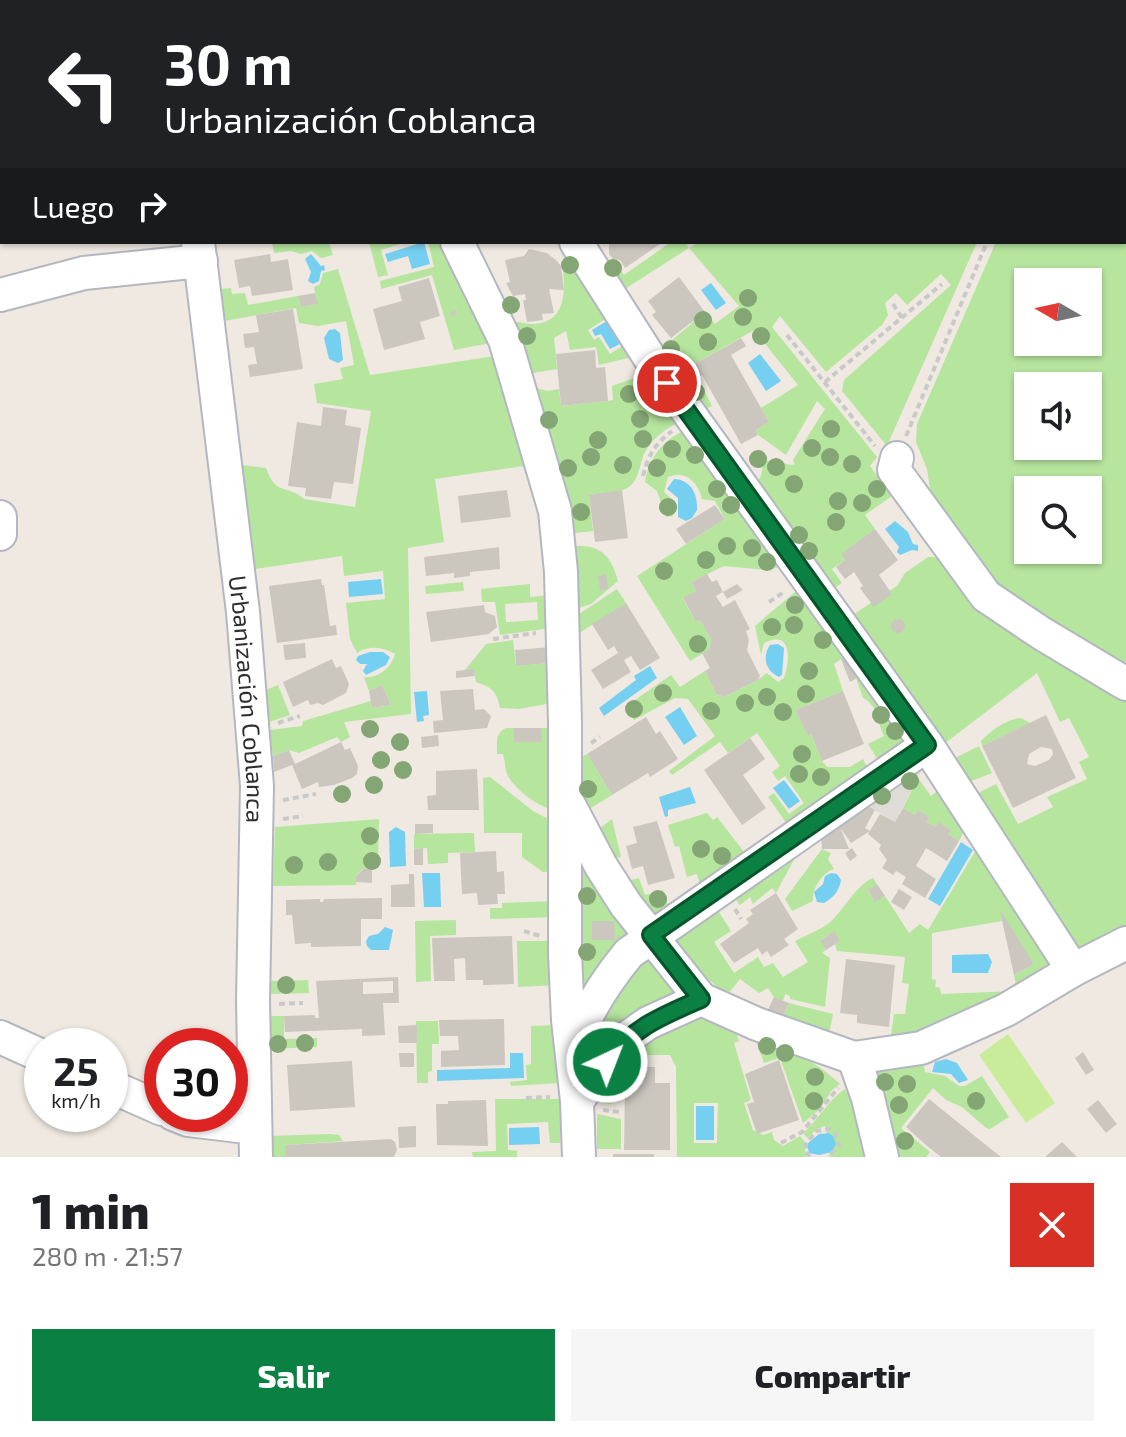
<!DOCTYPE html>
<html lang="es">
<meta charset="utf-8">
<style>
:root{--surface:#fff;--page:#f6f6f6;--text:#202124;--muted:#757577;--accent:#0b8043}
body{margin:0;font-family:"Exo 2",sans-serif;background:var(--page);color:var(--text);height:100vh;display:flex;flex-direction:column;font-size:30px;white-space:nowrap}
*{box-sizing:border-box;margin:0}
p{font-size:26px;color:var(--muted)}
.icon{flex:none;width:44px;height:44px;fill:none;stroke:currentColor;stroke-width:2;stroke-linecap:round;stroke-linejoin:round}
.map{position:relative;height:1157px;overflow:hidden}
.side{display:flex;flex-direction:column;background:var(--surface);flex:1}
.side>*{flex:none}
.guide{position:absolute;left:0px;top:0px;width:1126px;height:244px;box-shadow:0 2px 6px #0004;background:#202124;color:#fff;overflow:hidden}
.needle{width:52px;rotate:279deg}
.controls{position:absolute;left:1014px;top:268px;display:grid;gap:16px}
.controls a{display:grid;place-items:center;width:88px;height:88px;border-radius:0px;background:var(--surface);box-shadow:0 2px 6px #0004;font-size:40px}
.speed{position:absolute;left:24px;top:1028px;display:flex;gap:16px;font-size:40px;font-weight:700;text-align:center}
.speed>*{display:grid;place-content:center;width:104px;height:104px;border-radius:50%;background:var(--surface);box-shadow:0 2px 6px #0004;line-height:1}
.speed small{font-size:20px;font-weight:400}
.speed .limit{border:12px solid #d22;background:#fff;color:#111}
.pin{position:absolute;display:grid;place-items:center;width:68px;height:68px;color:#fff;margin:-34px;border:4px solid #fff;border-radius:50%;box-shadow:0 2px 8px #0007}
.me{position:absolute;width:88px;margin:-44px;rotate:43deg;stroke-linejoin:round;filter:drop-shadow(0 0 6px #0008)}
.turn{display:flex;align-items:center;gap:28px;height:168px;padding:0 32px;font-size:36px}
.turn .icon{width:104px;height:104px;stroke-width:2.5}
.turn b{display:block;font-size:56px;line-height:68px}
.then{display:flex;align-items:center;height:76px;padding:0 32px;background:#0003;gap:16px;font-size:30px}
.round{display:grid;place-items:center;flex:none;width:84px;height:84px;border-radius:0px;background:var(--page)}
.head{display:flex;align-items:center;justify-content:space-between;height:136px;padding:0 32px}
h1{font-size:48px;font-weight:800;line-height:60px}
.primary-button{display:flex;gap:16px;margin-top:auto;padding:16px 32px}
.primary-button a{flex:1;height:92px;border-radius:0px;background:var(--accent);color:#fff;font-size:32px;font-weight:800;line-height:92px;text-align:center}
.primary-button a+a{background:var(--page);color:var(--text)}
.map>svg:first-child{display:block}
.green{fill:#b6e59e;fill-rule:evenodd}
.pitch{fill:#c9ec9a}
.plaza{fill:#dfdcd8}
.water{fill:#75cff0}
.building{fill:#cbc7bf;fill-rule:evenodd}
.lines{fill:none;stroke-linecap:round;stroke-linejoin:round}
.minor-casing{stroke:#b4b7c1;stroke-width:36}
.path{stroke:#c9c9c9;stroke-width:4;stroke-dasharray:6 4;stroke-linecap:butt}
.minor{stroke:#fff;stroke-width:32}
.tree{fill:#84a574}
.route-casing{stroke:#07532c;stroke-width:20}
.route{stroke:#0b8043;stroke-width:14}
.labels{text-anchor:middle;dominant-baseline:central;stroke-width:6;stroke-linejoin:round;paint-order:stroke}
.street-label{font-size:24px;fill:#2e2e2e;stroke:#fff}
</style>
<div class="map">
<svg width="1126" height="1157" viewBox="0 0 1126 1157">
<rect width="100%" height="100%" fill="#efe9e1"/>
<path class="green" d="M749 0H1031L1033 2H750Z
M1055 0H1126V674L992 588 933 509 927 469 916 442 917 424 996 242H1124V2ZM1028 282H1088V342H1028ZM1028 386H1088V446H1028ZM1028 490H1088V550H1028Z
M272 242H329L333 255 321 258 312 251 301 254 291 251 274 253Z
M369 242H406L381 250 388 275 378 277Z
M428 242H447L496 342 454 350 432 275 381 289 380 281 434 267Z
M671 242H685L689 248 699 242H977L887 446 842 391 844 380 951 285 941 274 907 305 896 293 885 303 888 315 882 325 826 372 780 316 772 327 877 457 870 466 892 496 865 515 875 529 842 554 845 560 832 569 842 583 831 590 755 486 761 476 764 460 792 465 795 464 793 460 825 409 817 401 786 455 758 435 756 430 769 422 761 408 798 385 754 330 691 366 712 406 700 412 657 353 705 312 715 324 739 306 689 248 620 292 604 267 612 262 616 264 624 275Z
M574 255 636 356 599 365 596 347 570 350 566 331 554 338 557 369 527 374 509 323C519 320 524 324 534 324 569 322 565 286 562 262ZM607 318 624 345 610 354 599 337 594 340 588 330Z
M338 269 370 375 502 355 531 465 435 479 444 542 408 548 411 714 344 722 350 737 341 742 337 737 299 753 289 750 273 756 270 730 302 726 303 721 371 701 372 708 391 705 382 685 369 691 364 677C378 679 392 667 395 654 383 647 369 645 357 653L350 639 346 603 385 599 383 571 344 576 342 556 255 569 242 465 266 468C276 497 288 484 304 499L355 507 371 411 317 403 314 384 343 379 340 368 354 365 346 321 318 326 299 323 296 308 224 321 220 289 231 288 232 294 245 293 248 305 298 296 301 307 317 304 314 287 320 284 323 273Z
M648 373 682 421C666 428 652 438 644 454 639 466 639 482 627 488 617 494 601 493 589 495L593 531 567 534 531 387 548 391 559 389 561 406 608 401 613 400 612 386Z
M688 428 787 565 767 570 724 566 691 582 696 591 683 599 696 622 700 620 711 640 709 650 690 661 637 576 725 519 715 501 702 499C698 482 686 470 668 477L664 492 674 501 673 516 666 517 657 491 645 482C649 456 664 440 688 428Z
M577 546C602 545 612 558 618 581L591 604 572 610 565 549Z
M928 557C955 557 959 563 969 588L966 591 978 605 990 613 998 611 1014 622 1013 628 1057 657 1126 697V932L1084 953H1076L1061 938 1058 940 1037 937 1052 963 1046 976 950 1025 890 1041 894 1014H905L909 984 902 983 905 957 837 951 835 944 840 941 833 932 820 941 826 950 822 953 830 958 825 1007 790 999V996L785 994 783 1001 774 997 768 988 759 993 740 979 727 995 679 955 673 944 678 930 714 904 731 931 714 942 734 973 758 957 764 967 773 963 783 977 808 962 795 941C806 935 820 930 829 923 844 910 857 884 873 878L877 884 868 891 875 901 885 896 909 933 920 924 928 930 979 845 1027 920V910L1032 897 1035 896 972 796 996 784 1018 824 1053 807 1047 797 1087 779 1079 762 1089 757 1069 718 1060 722 1037 673 940 747 918 715 910 714 898 697 897 684 856 625 848 623V618L897 586 905 573ZM1001 913 1034 964 1014 975 1017 991 941 994 940 988 935 987 936 980 932 979V933L1002 921Z
M463 582 464 591 426 594 425 586Z
M530 584V597L550 595 551 628 500 635 495 602H482L481 589ZM537 602 538 620 506 622 505 604Z
M802 586 851 652 834 664 843 691 795 710 808 735 811 734 822 761 827 767H850L863 759 870 773 790 828 768 797 774 793 789 814 804 803 785 776 778 781 772 772 780 766 757 733 728 753 720 742 672 775 669 771 715 736 688 699 675 698 634 720 625 707 671 675 680 687 705 671 716 694 724 697 758 680 767 673 778 682 784 678C790 661 793 629 764 643L761 655 755 626Z
M617 589 626 603 570 639V620Z
M513 640 516 666 551 663 552 703 519 709 500 708C497 692 492 687 476 682L474 670H465L486 644Z
M866 673 909 740 881 765 868 744 884 736C877 722 878 705 863 698L856 678Z
M278 685 290 715 269 722 266 690Z
M1021 718 1030 723 982 746 981 741C991 731 1006 719 1021 718Z
M506 728H514L515 742 541 741V728H553L554 810C538 807 514 789 507 774 505 768 505 760 503 754H497C497 743 495 733 506 728Z
M979 746 992 773 964 784 949 761Z
M587 754 612 795 586 811 574 761Z
M490 777 533 811 552 821 556 871 543 872 522 857V833H484L483 778Z
M918 778 931 796 943 787 967 825 959 841 948 834 951 830 938 823 936 827 927 822 929 817 918 811 915 815 903 808Z
M707 813 713 820 717 817 748 857 701 890 697 874 687 877 679 846 675 847 668 825Z
M379 819 378 868 362 869 356 876V885L273 886 275 827Z
M612 819 621 857 607 860 594 833Z
M474 833 475 852 448 853V863L428 864 427 848 414 849V834Z
M803 843 776 893 772 888 753 904 750 897 740 905 731 893Z
M822 849 831 853 828 859 834 869C823 872 811 890 813 901L792 911 785 899Z
M576 850 629 927 628 965 655 957 684 990 603 1054 589 1051 582 1007Z
M623 868 627 881 639 878 645 895 663 890 670 911 654 919 612 870Z
M556 901V917L490 919V908H502V903Z
M456 920V935L430 936 431 981 416 982 415 921Z
M517 941H557L558 985 518 987Z
M308 980 309 993 270 994 271 981Z
M789 1003 833 1014 828 1039 780 1022Z
M270 1016H284V1039L317 1038V1047L269 1049Z
M696 1017 712 1018 733 1025 739 1041 734 1043 751 1100 744 1103 753 1130 763 1135 772 1132 774 1140 783 1146 800 1136 804 1141 806 1157H677L676 1067 670 1055H628L617 1078 611 1104 598 1102 605 1081 631 1045ZM694 1103H718L717 1143H694Z
M416 1021H438L439 1044H432V1071L428 1072V1083H417Z
M558 1025 559 1083 511 1086 510 1082 527 1080 526 1065 531 1064V1026Z
M754 1036C786 1047 814 1060 840 1084L832 1090 819 1110 803 1123 780 1058 764 1063Z
M922 1057 925 1072 945 1076 959 1086H965L982 1076 1009 1117 990 1129 986 1128 962 1107 946 1100 933 1088 901 1128 930 1152 926 1157H893L878 1081 879 1069Z
M845 1089 847 1093H851L877 1157H829L831 1145 825 1126 817 1129 807 1138 803 1133C818 1120 830 1098 845 1089Z
M495 1099H560V1143H550L548 1122 507 1124 508 1150 517 1151V1157H473L472 1152 496 1151Z
M597 1114 621 1119V1149H597Z
M330 1134 339 1135 343 1141 286 1145V1157H271L270 1136Z"/>
<path class="pitch" d="M1008 1034 1055 1103 1026 1123 979 1055Z"/>
<path class="plaza" d="M926 762 895 822 861 802Z"/>
<path class="water" d="M424 242 430 264 412 269 408 256 388 262 385 254Z
M311 254 321 266 324 265 325 270 321 271 319 281 313 284 308 281 311 272 305 259Z
M711 283 726 303 716 310 701 290Z
M607 321 620 344 610 349 601 334 595 336 592 330Z
M335 329 340 333 343 360 338 363 329 359 324 338 329 330Z
M760 354 781 381 766 391 748 363Z
M674 479C691 480 698 494 697 510L692 518 686 521 678 517V498L667 489Z
M895 521 908 532 913 544 918 545V551L912 550 900 555 897 552 899 547 885 529Z
M381 579 383 594 349 597 348 582Z
M778 644 784 648 782 675 779 677C765 670 762 657 770 645Z
M370 652H383L390 657 386 665 366 675 363 671 367 664H360L356 660 358 656Z
M650 666 657 678 604 716 599 708 636 680 634 676Z
M427 691 429 715 423 716 424 721 417 722 414 692Z
M680 707 697 736 684 745 665 717Z
M784 780 800 801 789 809 773 788Z
M690 787 696 803 668 810V816L665 817 659 797Z
M396 827 405 832 406 866 390 867 389 832Z
M961 842 973 850 940 906 928 899Z
M422 873H440L441 907H424Z
M831 873 837 874 841 880C839 891 834 897 824 903L817 902 814 892 823 884 825 876Z
M385 927 393 930 389 950H371L367 946 366 941 369 936 378 934Z
M988 954 992 962 988 973H952V955Z
M510 1053H523L524 1078 437 1081V1070L510 1068Z
M946 1059 957 1063 968 1080 959 1083 951 1074 932 1072 935 1062Z
M696 1106H714V1140H696Z
M539 1127 540 1144 509 1145V1128Z
M829 1133 833 1136 836 1144 832 1152 819 1155 809 1153 807 1144 819 1134Z"/>
<path class="building" d="M612 242H663L625 268 620 260 613 259 609 254V244Z
M529 249 547 253 557 261 561 266 564 290 549 289 554 313 542 314 543 320 527 322 523 300H526L525 294 513 296 506 283 510 282 505 260 524 256Z
M270 254 271 262 288 259 293 290 252 296 250 286 239 288 234 260Z
M679 277 705 312 671 338 652 315 656 312 648 301Z
M429 278 440 316 420 322 425 339 384 350 373 309 402 301 398 287Z
M315 293 318 304 301 307 298 296Z
M293 309 303 369 250 377 248 365 257 364 254 347 245 348 243 334 259 332 256 315Z
M741 338 746 346 731 355 769 422 756 430 758 435 741 444 702 375 697 378 691 366Z
M595 350 596 368 605 367 608 401 561 406 556 354Z
M323 407 347 410 345 425 361 428 353 484 334 482 331 499 305 496 306 488 288 486 297 422 321 426Z
M507 490 511 517 461 523 458 496Z
M622 490 628 538 595 542 589 495Z
M715 505 725 519 686 544 676 529Z
M875 529 898 560 879 575 892 594 874 607 860 588 863 586 854 572 845 579 836 567 845 560 841 554Z
M499 547 500 569 470 572V576L454 578V573L426 576 424 557Z
M606 574 608 589 600 590 598 576Z
M707 574 712 582 717 580 723 592 716 596 723 607 735 600 750 629 746 631 749 640 747 650 760 676 758 680 724 697 716 694 705 671 710 668 702 653 709 650 711 640 700 620 696 622 683 598 696 591 691 582Z
M321 579 322 585H324L330 626 336 625 337 635 277 643 269 586Z
M737 584 743 590 727 599 723 592Z
M626 603 660 658 640 670 631 656 624 660 631 672 603 689 591 670 618 653 614 646 608 650 592 624Z
M484 605 485 612 495 616 497 627 489 634 431 642 426 612Z
M891 626a7 7 0 1 1 14 0a7 7 0 1 1-14 0Z
M305 643 306 658 285 660 283 645Z
M551 647V663L516 666 515 650Z
M851 652 866 673 850 682 841 659Z
M332 659 336 668 341 666 349 684 346 693 323 705 318 703 310 705 308 700 293 707 283 682Z
M474 669 475 676 456 678V671Z
M382 685 391 705 372 708 369 691Z
M473 689 475 710 484 709 491 716 487 728 434 733 433 721 443 720 440 691Z
M843 691 864 744 822 761 811 734 808 736 795 710Z
M1046 715 1076 778 1013 808 982 746ZM1041 747 1052 749 1053 754 1049 760 1035 766 1027 764 1029 754Z
M646 717 656 734 660 731 678 759 650 777 648 773 612 795 587 754Z
M514 728H541L542 742H514Z
M438 735 439 746 422 748 421 737Z
M750 738 765 759 743 775 766 808 742 825 704 770Z
M341 742 345 750 350 748 358 766 357 774 352 778 334 785 319 787 318 782 302 789 292 765 274 772 273 756 289 750 295 764Z
M477 769 479 810H428L427 796 436 795V771Z
M861 802 875 810 865 828 870 831 880 814 895 822 903 808 915 815 918 810 929 817 927 822 936 827 938 822 951 830 948 834 959 841 947 861 926 848 916 866 936 879 925 898 902 884 906 877 896 871 893 875 882 868 887 860 879 849 881 845 868 834 870 831 851 843 835 820Z
M657 821 675 878 648 885 643 866 632 869 626 846 637 843 633 827Z
M415 824H433V833L415 834Z
M840 827 849 849H822L821 836Z
M423 848V865H414V849Z
M852 848 857 856 850 861 845 853Z
M496 851 497 872 504 871 505 894H497L498 904 478 905 477 893 462 894 460 853Z
M372 868V883L356 882V876L363 869Z
M409 874H414L415 907H391V885L409 884Z
M877 884 885 896 875 902 868 890Z
M899 889 912 897 904 910 891 902Z
M776 893 798 929 784 939 789 945 771 957 767 951 762 955 758 948 734 963 720 944 749 923 746 919 753 914 750 910Z
M382 898V919H361V946L311 947V943L295 944 292 915H286V900L320 899V902H323L324 899Z
M1001 911 1034 964 1014 975 1000 911Z
M592 921H614L615 940H592Z
M834 931 840 941 826 950 820 941Z
M512 936 514 984 483 985V980H466L465 958 454 959 455 981H434L432 938Z
M846 959 895 965 889 1027 857 1023V1015L840 1013Z
M398 977 399 1003H383L385 1035 362 1036V1029L285 1032 284 1016 315 1015V1018H319L316 981ZM393 981V993L363 994V982Z
M774 997 789 1003 780 1022 765 1016Z
M504 1019 505 1065 441 1067V1051L459 1050 458 1036H440L439 1020Z
M417 1025V1043H399L398 1026Z
M1083 1052 1094 1070 1086 1075 1075 1058Z
M399 1053H414V1067H400Z
M779 1060 799 1120 757 1134 747 1104 754 1102 745 1074Z
M352 1061 355 1107 290 1111 287 1065Z
M631 1067H655V1083H670V1150H624L625 1084H631Z
M929 1099 986 1145 1001 1157H941L926 1145 906 1127Z
M486 1100 488 1146 437 1145 436 1104H448V1101Z
M1098 1100 1117 1124 1106 1133 1087 1109Z
M416 1126V1147L399 1148 398 1127Z
M391 1139 395 1142 397 1150 394 1157H286L285 1145Z
M1062 1142 1077 1157H1045Z
M613 1154H654V1157H613Z"/>
<g class="lines">
<defs>
<g id="minor">
<path d="M176 0V2"/>
<path d="M340 0 341 2"/>
<path d="M453 0 454 2"/>
<path d="M599 0 601 2"/>
<path id="s1" d="M198 242 243 612 257 786 253 1000 256 1157"/>
<path d="M457 242 505 340 555 511 561 572 565 722V953L568 1020 577 1101 579 1157"/>
<path d="M576 242 653 363 927 745"/>
<path d="M0 295 84 273 201 261"/>
<path d="M897 458 894 470 986 596 1041 633 1126 684"/>
<path d="M0 517V534"/>
<path d="M568 803 601 866 626 905 701 999 757 1024 854 1058 868 1098 882 1157"/>
<path d="M0 1037 42 1056"/>
<path d="M573 1047C586 1012 605 982 629 953L927 745 1073 970"/>
<path d="M854 1058 921 1048 1006 1010 1073 970 1126 943"/>
<path d="M110 1086 162 1109"/>
<path d="M577 1101 621 1042 648 1023 701 999"/>
<path d="M173 1114 188 1120 255 1128"/>
</g>
</defs>
<use href="#minor" class="minor-casing"/>
<path class="path" d="M1045 0 1046 2
M893 304 902 318
M451 315 460 309
M787 335 875 446
M825 382 942 284
M906 436 987 242
M643 476C648 455 655 444 672 431
M769 602 784 592
M493 639 536 633
M278 723 300 716
M591 743 600 737
M283 800 316 794
M283 819 303 816
M735 909 741 919
M524 931 540 936
M279 1004 303 1003
M526 1098 550 1097
M603 1110 619 1112
M781 1143 802 1132 838 1088
M810 1157 806 1152V1143L817 1131 830 1129 835 1133 839 1146 828 1157"/>
<use href="#minor" class="minor"/>
</g>
<g class="tree">
<circle cx="570" cy="265" r="9"/>
<circle cx="613" cy="268" r="9"/>
<circle cx="748" cy="298" r="9"/>
<circle cx="511" cy="305" r="9"/>
<circle cx="743" cy="317" r="9"/>
<circle cx="703" cy="320" r="9"/>
<circle cx="527" cy="336" r="9"/>
<circle cx="761" cy="336" r="9"/>
<circle cx="708" cy="342" r="9"/>
<circle cx="671" cy="349" r="9"/>
<circle cx="681" cy="370" r="9"/>
<circle cx="696" cy="392" r="9"/>
<circle cx="629" cy="394" r="9"/>
<circle cx="640" cy="419" r="9"/>
<circle cx="549" cy="420" r="9"/>
<circle cx="831" cy="429" r="9"/>
<circle cx="643" cy="439" r="9"/>
<circle cx="598" cy="440" r="9"/>
<circle cx="812" cy="448" r="9"/>
<circle cx="672" cy="449" r="9"/>
<circle cx="695" cy="455" r="9"/>
<circle cx="591" cy="457" r="9"/>
<circle cx="830" cy="457" r="9"/>
<circle cx="758" cy="459" r="9"/>
<circle cx="852" cy="464" r="9"/>
<circle cx="623" cy="465" r="9"/>
<circle cx="776" cy="467" r="9"/>
<circle cx="568" cy="468" r="9"/>
<circle cx="657" cy="468" r="9"/>
<circle cx="794" cy="484" r="9"/>
<circle cx="717" cy="489" r="9"/>
<circle cx="877" cy="489" r="9"/>
<circle cx="838" cy="501" r="9"/>
<circle cx="862" cy="503" r="9"/>
<circle cx="731" cy="505" r="9"/>
<circle cx="668" cy="507" r="9"/>
<circle cx="581" cy="512" r="9"/>
<circle cx="836" cy="522" r="9"/>
<circle cx="799" cy="535" r="9"/>
<circle cx="727" cy="546" r="9"/>
<circle cx="752" cy="548" r="9"/>
<circle cx="809" cy="551" r="9"/>
<circle cx="706" cy="560" r="9"/>
<circle cx="767" cy="562" r="9"/>
<circle cx="664" cy="571" r="9"/>
<circle cx="795" cy="605" r="9"/>
<circle cx="794" cy="625" r="9"/>
<circle cx="772" cy="627" r="9"/>
<circle cx="823" cy="640" r="9"/>
<circle cx="698" cy="644" r="9"/>
<circle cx="809" cy="671" r="9"/>
<circle cx="663" cy="693" r="9"/>
<circle cx="806" cy="694" r="9"/>
<circle cx="767" cy="697" r="9"/>
<circle cx="745" cy="703" r="9"/>
<circle cx="634" cy="709" r="9"/>
<circle cx="711" cy="711" r="9"/>
<circle cx="783" cy="712" r="9"/>
<circle cx="881" cy="715" r="9"/>
<circle cx="370" cy="729" r="9"/>
<circle cx="895" cy="731" r="9"/>
<circle cx="400" cy="742" r="9"/>
<circle cx="802" cy="754" r="9"/>
<circle cx="381" cy="760" r="9"/>
<circle cx="403" cy="770" r="9"/>
<circle cx="799" cy="774" r="9"/>
<circle cx="821" cy="777" r="9"/>
<circle cx="910" cy="781" r="9"/>
<circle cx="374" cy="785" r="9"/>
<circle cx="588" cy="789" r="9"/>
<circle cx="342" cy="794" r="9"/>
<circle cx="882" cy="796" r="9"/>
<circle cx="370" cy="836" r="9"/>
<circle cx="701" cy="849" r="9"/>
<circle cx="722" cy="856" r="9"/>
<circle cx="372" cy="861" r="9"/>
<circle cx="328" cy="862" r="9"/>
<circle cx="294" cy="865" r="9"/>
<circle cx="587" cy="896" r="9"/>
<circle cx="658" cy="899" r="9"/>
<circle cx="587" cy="952" r="9"/>
<circle cx="286" cy="985" r="9"/>
<circle cx="305" cy="1043" r="9"/>
<circle cx="278" cy="1044" r="9"/>
<circle cx="767" cy="1046" r="9"/>
<circle cx="785" cy="1053" r="9"/>
<circle cx="815" cy="1077" r="9"/>
<circle cx="885" cy="1082" r="9"/>
<circle cx="907" cy="1084" r="9"/>
<circle cx="814" cy="1101" r="9"/>
<circle cx="976" cy="1101" r="9"/>
<circle cx="899" cy="1105" r="9"/>
<circle cx="905" cy="1141" r="9"/>
</g>
<g class="lines">
<defs>
<path id="route" d="M607 1062C633 1027 662 1016 701 999L651 935 927 745 667 383"/>
</defs>
<use href="#route" class="route-casing"/>
<use href="#route" class="route"/>
</g>
<g class="labels">
<g class="street-label">
<text stroke="none"><textPath href="#s1" startOffset="460">Urbanización Coblanca</textPath></text>
</g>
</g>
</svg>
<div class="controls">
<a><svg class="needle" viewBox="-14 -14 28 28"><path d="M0-13l5 13h-10z" fill="#e53935"/><path d="M0 13l5-13h-10z" fill="#757577"/></svg></a>
<a><svg class="icon" aria-label="sound" viewBox="0 0 24 24"><path d="M4 9h4l5-4v14l-5-4H4zM17 9q2 3 0 6"/></svg></a>
<a><svg class="icon" aria-label="search" viewBox="0 0 24 24"><circle cx="10" cy="10" r="6"/><path d="M15 15l6 6"/></svg></a>
</div>
<div class="speed"><div>25<small>km/h</small></div><div class="limit">30</div></div>
<div class="pin" style="left:667px;top:383px;background:#d93025"><svg class="icon" aria-label="arrive" viewBox="0 0 24 24"><path d="M6 21V4h12l-3 4 3 4H6"/></svg></div>
<svg class="me" style="left:607px;top:1062px" viewBox="-20 -20 40 40"><circle r="17" fill="#0b8043" stroke="#fff" stroke-width="3"/><path d="M0-11L8 9 0 5-8 9z" fill="#fff"/></svg>
<div class="guide">
<div class="turn"><svg class="icon" aria-label="left" viewBox="0 0 24 24"><path d="M17 20v-9H6M10 6l-5 5 5 5"/></svg><div><b>30 m</b>Urbanización Coblanca</div></div>
<div class="then">Luego<svg class="icon" aria-label="right" viewBox="0 0 24 24"><path d="M7 20v-9h11M14 6l5 5-5 5"/></svg></div>
</div>
</div>
<section class="side">
<div class="head"><div><h1>1 min</h1><p>280 m · 21:57</p></div><a class="round" style="background:#d93025;color:#fff"><svg class="icon" aria-label="close" viewBox="0 0 24 24"><path d="M6 6l12 12M18 6L6 18"/></svg></a></div>
<div class="primary-button"><a>Salir</a><a>Compartir</a></div>
</section>
